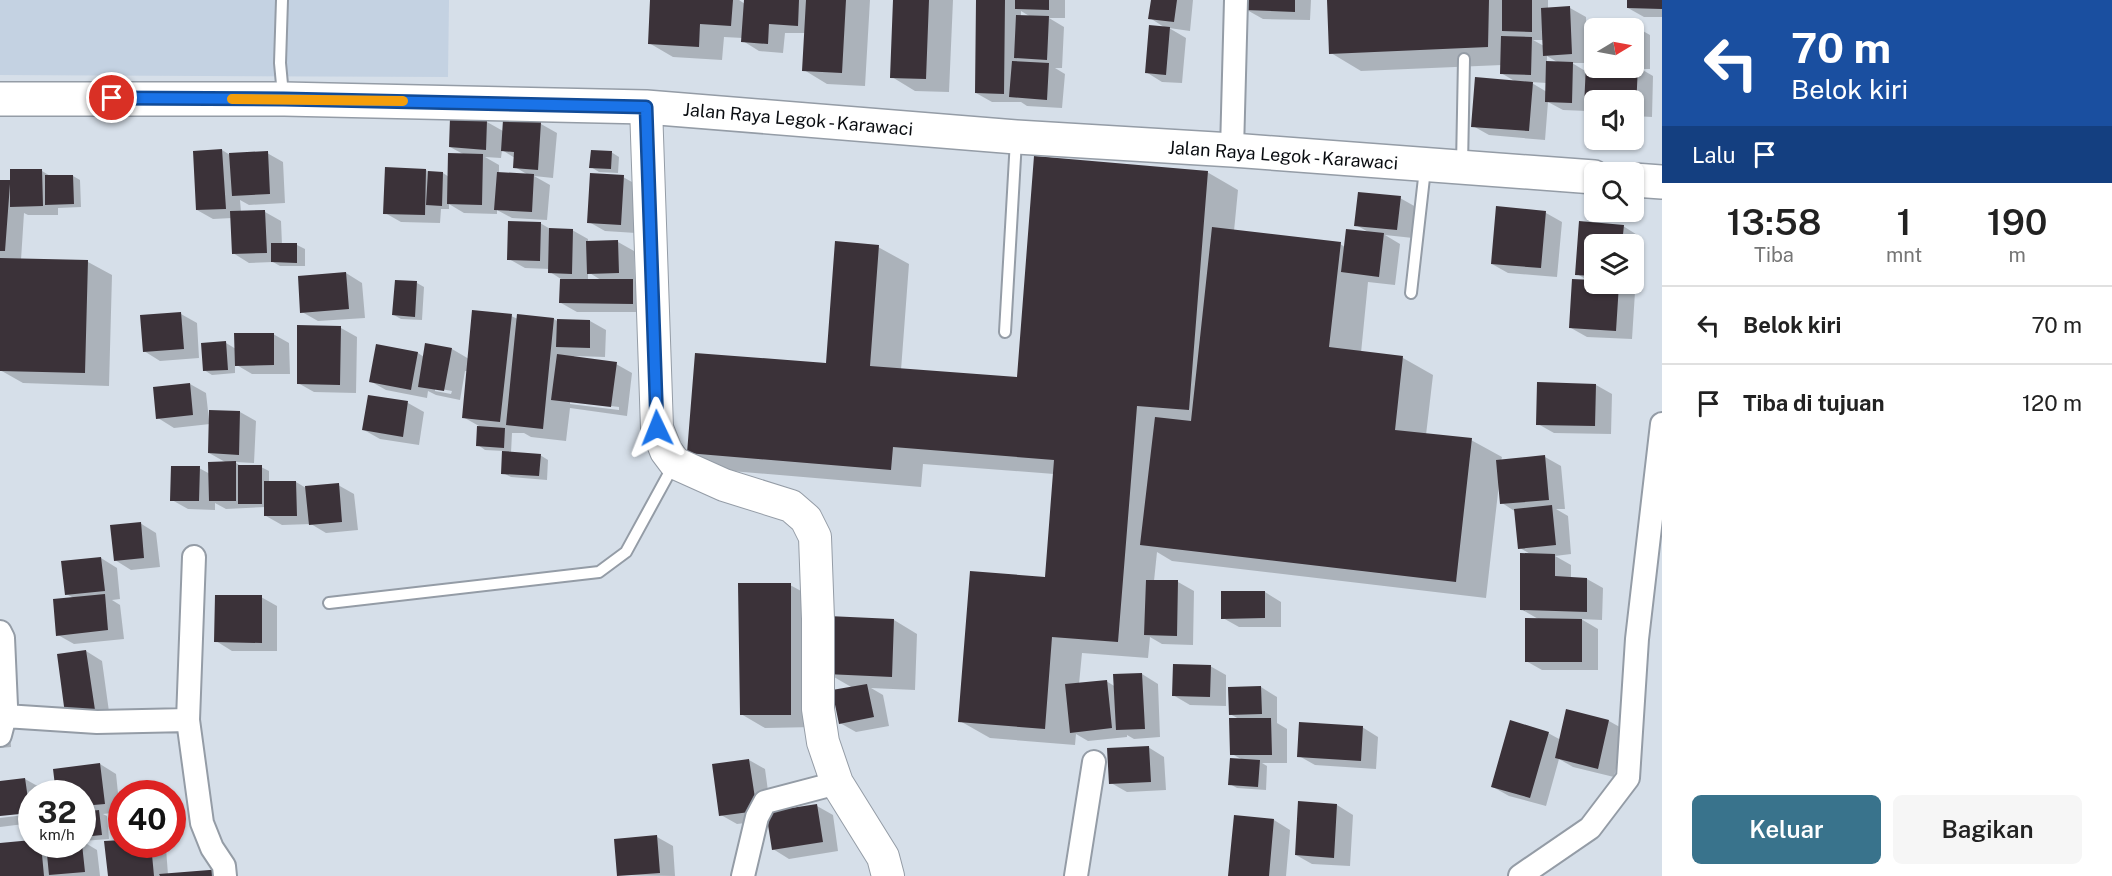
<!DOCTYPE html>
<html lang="id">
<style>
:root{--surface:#fff;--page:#f6f6f6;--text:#222;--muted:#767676;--line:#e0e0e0;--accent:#39738c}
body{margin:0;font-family:"Public Sans",sans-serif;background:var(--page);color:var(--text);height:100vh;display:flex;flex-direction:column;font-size:22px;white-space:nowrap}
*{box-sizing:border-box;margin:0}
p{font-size:20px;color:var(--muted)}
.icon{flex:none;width:33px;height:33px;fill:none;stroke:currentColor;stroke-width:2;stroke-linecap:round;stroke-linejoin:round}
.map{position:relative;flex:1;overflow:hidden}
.drawer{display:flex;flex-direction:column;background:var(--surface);width:450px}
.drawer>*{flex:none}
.guide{background:#1a4fa0;color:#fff;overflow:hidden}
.needle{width:39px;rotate:80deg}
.fabs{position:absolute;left:1584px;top:18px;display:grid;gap:12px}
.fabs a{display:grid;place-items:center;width:60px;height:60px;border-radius:9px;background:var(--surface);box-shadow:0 2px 4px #0004;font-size:30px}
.speed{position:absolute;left:18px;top:780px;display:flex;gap:12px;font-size:30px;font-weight:700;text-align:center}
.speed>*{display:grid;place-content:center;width:78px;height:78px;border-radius:50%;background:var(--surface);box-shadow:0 2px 4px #0004;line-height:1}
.speed small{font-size:15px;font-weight:400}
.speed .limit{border:9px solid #d22;background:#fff;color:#111}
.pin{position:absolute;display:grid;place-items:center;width:51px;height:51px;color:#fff;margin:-26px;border:3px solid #fff;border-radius:50%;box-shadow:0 2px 6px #0007}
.me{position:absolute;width:66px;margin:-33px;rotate:358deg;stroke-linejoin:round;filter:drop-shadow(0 0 4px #0008)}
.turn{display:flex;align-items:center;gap:21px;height:126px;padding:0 30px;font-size:27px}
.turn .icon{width:78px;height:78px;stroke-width:2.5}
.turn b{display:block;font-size:42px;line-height:51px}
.then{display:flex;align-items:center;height:57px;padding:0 30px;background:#0003;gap:12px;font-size:22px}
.eta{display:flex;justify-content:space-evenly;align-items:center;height:102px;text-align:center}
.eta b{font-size:36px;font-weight:600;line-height:42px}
.cta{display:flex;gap:12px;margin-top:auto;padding:12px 30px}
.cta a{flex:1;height:69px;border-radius:9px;background:var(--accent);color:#fff;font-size:24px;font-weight:600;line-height:69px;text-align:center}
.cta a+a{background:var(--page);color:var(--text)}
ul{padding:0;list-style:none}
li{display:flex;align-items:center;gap:18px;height:78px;padding:0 30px;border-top:2px solid var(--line)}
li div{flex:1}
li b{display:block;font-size:22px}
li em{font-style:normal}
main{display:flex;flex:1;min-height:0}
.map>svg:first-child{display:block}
.built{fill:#c4d2e2}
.shadow{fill:#0003;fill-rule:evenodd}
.building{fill:#3b3239}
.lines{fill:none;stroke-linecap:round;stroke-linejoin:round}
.lane-casing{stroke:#949ca6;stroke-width:14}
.street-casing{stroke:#949ca6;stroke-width:26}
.secondary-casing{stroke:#949ca6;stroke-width:34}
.primary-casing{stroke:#949ca6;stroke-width:36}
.lane{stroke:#fff;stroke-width:10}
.street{stroke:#fff;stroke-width:22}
.secondary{stroke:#fff;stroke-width:32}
.primary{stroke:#fff;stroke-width:33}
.route-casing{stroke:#114b97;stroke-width:15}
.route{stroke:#1a73e8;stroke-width:10}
.slow{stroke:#f59e0b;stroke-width:10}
.labels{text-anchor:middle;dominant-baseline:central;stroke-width:6;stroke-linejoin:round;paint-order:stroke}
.street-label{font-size:18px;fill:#0a0d11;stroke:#fff}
</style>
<main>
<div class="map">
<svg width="1662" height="876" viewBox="0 0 1662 876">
<rect width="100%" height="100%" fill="#d6dfe9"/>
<path class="built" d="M0 0H449L448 77 0 75Z"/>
<path class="shadow" d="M651 0H739L745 4V0H870L865 86 827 84 804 70 806 33H785L783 53 759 51 743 41V38L724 37 722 60 673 57 649 43Z
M895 0H953L949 92 915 91 892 77Z
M978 0H1065V18H1049L1064 27 1062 68H1055L1065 74 1062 108 1027 106 1021 102H992L976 93ZM1021 11 1031 17 1021 16Z
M1152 0H1193L1190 31 1169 28 1186 38 1182 83 1162 82 1146 72 1167 29 1150 18Z
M1247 0H1311L1310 20 1263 19 1247 10Z
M1328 0H1548V9L1570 8 1586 17 1588 66H1594V68H1634V28H1594V62L1591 60 1590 26H1634L1650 35V69H1641L1653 76 1652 117 1634 116V100H1594V111L1588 107 1587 111 1563 110 1548 102 1545 140 1489 135 1473 126 1518 83 1501 73 1502 65 1361 71 1331 53ZM1533 40H1544V46ZM1547 56 1559 63 1547 62ZM1572 63H1587V72ZM1530 82 1547 83V92Z
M1628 0H1662V17H1644L1628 8Z
M487 122 503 131 541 124 557 133 553 178 534 176 550 185 547 220 512 218 497 210V214L464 213 449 204V209H441L440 223 401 222 385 213 426 170 430 173H443L449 177 465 155 450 147ZM502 150 515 158V167L530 176 499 174V165L485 157 501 158Z
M222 150 230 155 267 153 283 162 285 203 249 205 240 200 241 212H265L281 221 282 245H297L305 249V266H280L273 262 249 263 233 253 232 218 213 219 197 210Z
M611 152 619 157 618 173 599 172 591 167Z
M42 171 52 177 73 176 80 180 81 207 58 208V215H28L24 213 21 260 88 262 112 275 109 386 23 383 0 370V181L12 182Z
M1207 172 1238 190 1234 231 1340 244 1345 247 1370 233 1356 225 1400 198 1416 207 1413 238 1385 235 1400 244 1395 285 1368 282 1361 353 1403 358 1433 375 1426 435 1471 440 1502 457 1501 461 1545 457 1561 466 1565 509H1556L1568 516 1571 554 1555 556 1571 565V578L1587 579 1603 588 1602 620 1581 619 1598 629V670H1542L1526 661 1540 620 1521 609 1532 555 1520 548 1516 512 1502 503 1499 484 1486 598 1172 561 1157 552 1154 581 1178 582 1194 591 1193 645 1162 644 1150 637 1148 658 1082 653 1079 684 1106 681 1116 687 1142 674 1158 684 1160 737 1134 739 1127 735V737L1088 741 1076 734 1075 745 990 738 960 721 1046 578 1054 474 923 464 921 487 719 470 689 453 827 365 878 247 909 264 901 370 1019 379Z
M623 177 639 186 636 233 605 231 589 222Z
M1497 208 1546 213 1562 222 1557 277 1508 273 1492 264Z
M540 223 552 230H572L588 239V243L618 242 634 251 635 282 649 290V312H577L561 303V279L550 272V269L525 268 509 259ZM588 272 601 280H588Z
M1580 223 1623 226 1639 236 1635 287 1624 286 1635 292 1632 339 1587 337 1571 328 1589 281 1577 274ZM1594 244H1634V284H1594Z
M346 273 362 283 365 318 318 321 302 312Z
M417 283 424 287 422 320 401 319 394 315Z
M181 314 197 323 199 358 160 361 144 351Z
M511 316 518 319H554L559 322 590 321 606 330 605 357 574 356V358L616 364 632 373 627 416 570 408 566 441 531 437 524 433H512L511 453 540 455 548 460 547 480 511 477 503 473 504 451 485 450 478 445 479 426 463 417 468 371H465L460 400 436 395 428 391 427 398 386 390 370 381 377 346 418 353 424 357 452 349 469 359ZM435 388 452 391 451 394 435 391ZM570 401 619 407V410L570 404Z
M341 328 357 337 356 393 314 392 298 383Z
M273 334 289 343 290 374H252L235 364V373L212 375 204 370 226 343 236 349Z
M190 384 206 393 209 420 240 412 256 421 254 463 235 462 242 467H261L269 471V483L296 482 306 488 338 485 354 494 358 530 326 533 311 524 282 525 266 516V507L226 509 215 503V510L188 509 172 500 199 468 210 474 227 463 209 453 210 424 174 428 158 418Z
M1596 385 1612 394 1611 434 1554 433 1538 424Z
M369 397 408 403 424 412 419 445 380 439 364 430Z
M140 523 156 533 160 567 131 570 115 560Z
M101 558 117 568 120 599 112 600 120 605 124 639 74 644 58 635 74 598 66 594Z
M790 585 814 598V727L765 728 741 714Z
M1265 592 1281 602V627H1239L1223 618V593Z
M261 597 277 606V651H232L216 641Z
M894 620 917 634 915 690 871 688 883 695 889 726 856 732 840 723 853 688 827 673Z
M86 651 102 661 110 719 82 722Z
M1210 666 1226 675V706L1190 705 1173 695Z
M1261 687 1277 697V723L1287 729V763H1262L1267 766 1266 790 1237 788 1230 784 1243 760 1232 754 1239 719 1230 714Z
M0 707 9 712 11 747 0 748Z
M1568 711 1609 721 1625 730 1614 777 1573 767 1559 759 1546 806 1509 796 1493 787 1548 733 1561 740Z
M1362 727 1378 737 1376 769 1315 765 1299 756Z
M1148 747 1164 757 1166 790 1127 792 1111 783Z
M749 760 765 769 771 813 817 806 833 815 838 851 789 859 773 849 769 820 737 824 721 815Z
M100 764 116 774 120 812 103 814 107 816 109 839 82 841V794Z
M25 779 41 788 42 794H32V811L0 815V782Z
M1337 805 1353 815 1350 866 1312 864 1296 855Z
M32 814V823L0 827V818Z
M1274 820 1290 830 1286 876H1230Z
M657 837 673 846 675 876 618 875Z
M82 841 97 850 100 876H0V845L82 844Z
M122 844H160L166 848 168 875 231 876H109Z"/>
<path class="building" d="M650 0H733L731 26 700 24 699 47 648 44Z
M744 0H799L798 26 769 24 768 44 741 42Z
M806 0H846L842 73 802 71Z
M893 0H929L926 79 890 78Z
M976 0H1005L1004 94 975 93Z
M1015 0H1049V10L1015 9Z
M1151 0H1177L1174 22 1148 19Z
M1245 0H1295V12L1245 10Z
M1327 0H1489L1488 47 1329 54Z
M1502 0H1532V32L1502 31Z
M1627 0H1662V9L1627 8Z
M1570 6 1572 54 1543 56 1541 8Z
M1016 15 1049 16 1047 60 1014 58Z
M1635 24V28H1594V61H1589V25Z
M1149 25 1170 27 1166 75 1145 73Z
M1501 36 1532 37 1531 75 1500 74Z
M1012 61 1049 63 1047 100 1009 97Z
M1546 61 1573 62 1572 103 1545 102Z
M1586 64H1594V68H1634V65H1638L1636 109H1634V100H1594V107H1584Z
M1475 77 1533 82 1529 131 1471 127Z
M450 118 487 120 486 150 449 147Z
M503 120 541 122 538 170 513 168 514 152 501 151Z
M222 149 226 209 196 210 193 151Z
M591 150 612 151 611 169 589 168Z
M268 151 270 194 232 196 229 153Z
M448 153 483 154 482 205 447 204Z
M1034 156 1208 171 1189 410 1137 406 1118 642 1052 637 1045 729 958 722 970 571 1045 577 1054 460 893 447 891 470 687 453 695 353 826 363 835 241 879 245 870 366 1017 377Z
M385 167 426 169 425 215 383 214Z
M10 169H42L43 206 10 207V184L5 251H0V180H10Z
M428 171 443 172 442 206 426 205Z
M497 172 534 174 532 212 494 210Z
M590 173 624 175 621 225 587 223Z
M45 175H73L74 204 45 205Z
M1358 192 1401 196 1397 230 1354 226Z
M1496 206 1546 211 1541 268 1491 264Z
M265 210 267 253 232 254 230 211Z
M508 221 541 222 540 261 507 260Z
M1579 221 1624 225 1622 244H1594V276L1575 275Z
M1212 227 1341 242 1329 347 1403 356 1395 430 1472 438 1456 582 1140 545 1155 417 1191 421Z
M549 228 573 229 572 274 548 273Z
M1346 229 1384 233 1379 277 1341 272Z
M618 240 619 273 587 274 586 241Z
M271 243H297V263L271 262Z
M0 258 88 260 85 373 0 371Z
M346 272 349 309 300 313 298 276Z
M560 279H633V304L559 303Z
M1572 279 1594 280V284H1619L1616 331 1569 328Z
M395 280 417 281 415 317 392 315Z
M472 310 512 314 500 422 462 418Z
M181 312 184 349 143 352 140 315Z
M517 314 554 318 543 429 506 425Z
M557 319 590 320V348L556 347Z
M297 325 341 326 340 385 297 384Z
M234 333H274V365L235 366Z
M226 341 228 370 203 371 201 343Z
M425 343 452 348 444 391 418 387Z
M376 344 418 352 411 390 369 382Z
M557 354 617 362 611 407 551 400Z
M1537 382 1596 384 1595 426 1536 425Z
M190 383 193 415 156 419 153 387Z
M368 395 408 401 403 437 362 430Z
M209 410 240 411 239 455 208 453Z
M477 426 505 428 504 448 476 446Z
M502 451 541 454 539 476 501 474Z
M1545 455 1549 500 1500 504 1496 460Z
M236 461V501H209L208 462Z
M238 465H262V504H238Z
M171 466H200L199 501H170Z
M264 481H296L297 516H264Z
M339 483 342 522 309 525 305 486Z
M1552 505 1556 545 1518 549 1514 509Z
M141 522 144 558 114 561 110 525Z
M1520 553 1555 554V576L1587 578V612L1520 610Z
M101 557 105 591 65 595 61 561Z
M1146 580H1178L1177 636 1144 635Z
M738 583H791V715H740Z
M1221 591H1265V618L1221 619Z
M105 594 108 630 56 636 53 599Z
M215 595H262V643L214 642Z
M828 616 894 619 892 677 826 674Z
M1525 618 1582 619V662H1525Z
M86 650 95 710 65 714 57 654Z
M1173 664 1211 665 1210 697 1172 696Z
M1142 673 1145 729 1116 730 1113 674Z
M1107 680 1112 728 1070 733 1065 684Z
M867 684 874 717 839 724 832 690Z
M1261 686 1262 714 1229 715 1228 687Z
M1566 709 1609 720 1598 769 1555 758Z
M1229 718H1271L1272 755H1230Z
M1510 720 1549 732 1530 798 1491 787Z
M1299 722 1363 726 1361 761 1297 757Z
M1149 746 1151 782 1109 784 1107 748Z
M1230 758 1260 760 1258 787 1228 785Z
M749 759 757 811 719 816 712 764Z
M100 763 105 804 82 806V794H56L53 769Z
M25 778 30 813 0 816V781Z
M1298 801 1337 804 1334 858 1295 855Z
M817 804 823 842 772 850 766 812Z
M99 810 102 835 82 837V812Z
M1234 815 1274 819 1269 876H1228Z
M657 835 660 873 617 876 614 839Z
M32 840V844H41L44 876H0V843Z
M122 840V844H151L154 876H108L104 841Z
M46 844H82L85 872 49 875Z
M222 869V876H160L159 874Z"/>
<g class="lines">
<defs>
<path id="lane" d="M282 0 280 63 283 95
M1462 165 1464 59
M1411 293 1425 169
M1005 332 1016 140
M329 603 599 572 626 552 673 466"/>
<path id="street" d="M1232 150 1236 0
M0 632 3 638 6 706 5 716 0 735
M5 716 97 722 188 720 202 823 212 848 224 866 225 876
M188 720 194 557
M743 876 757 817 765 802 837 783
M1076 876 1094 762
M1520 876 1590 828 1628 778 1637 639 1662 424"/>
<path id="secondary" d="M646 107 657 428 666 451 675 463 724 485 791 506 806 519 815 537 818 619V709L823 742 837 783 883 857 888 876"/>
<path id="primary" d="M0 99H284L646 107 1016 137 1232 150 1594 177
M1634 180 1662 182"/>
</defs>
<use href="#lane" class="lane-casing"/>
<use href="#street" class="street-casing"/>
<use href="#secondary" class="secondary-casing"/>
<use href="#primary" class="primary-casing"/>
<use href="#lane" class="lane"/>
<use href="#street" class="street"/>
<use href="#secondary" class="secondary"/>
<use href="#primary" class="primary"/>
</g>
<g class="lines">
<defs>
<path id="route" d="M112 98 284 99 646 107 657 428"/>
</defs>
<use href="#route" class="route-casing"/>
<use href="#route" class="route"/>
<path class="slow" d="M232 99 403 101"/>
</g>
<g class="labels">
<g class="street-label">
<text transform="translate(798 119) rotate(5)">Jalan Raya Legok - Karawaci</text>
<text transform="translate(1283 155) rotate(4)">Jalan Raya Legok - Karawaci</text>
</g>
</g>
</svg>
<div class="fabs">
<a><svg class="needle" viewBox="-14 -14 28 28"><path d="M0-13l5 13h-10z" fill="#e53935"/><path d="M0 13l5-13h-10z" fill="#767676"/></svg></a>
<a><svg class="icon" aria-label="sound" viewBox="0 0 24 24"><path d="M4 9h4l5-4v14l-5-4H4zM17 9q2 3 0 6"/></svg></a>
<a><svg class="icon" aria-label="search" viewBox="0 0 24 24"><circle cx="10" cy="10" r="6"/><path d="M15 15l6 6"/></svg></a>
<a><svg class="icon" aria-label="layers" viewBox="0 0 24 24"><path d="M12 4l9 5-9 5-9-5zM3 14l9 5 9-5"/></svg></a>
</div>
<div class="speed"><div>32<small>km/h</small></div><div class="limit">40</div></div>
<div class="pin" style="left:112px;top:98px;background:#d93025"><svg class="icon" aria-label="arrive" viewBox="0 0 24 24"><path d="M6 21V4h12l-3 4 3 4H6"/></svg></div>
<svg class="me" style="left:657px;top:428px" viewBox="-20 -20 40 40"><path d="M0-17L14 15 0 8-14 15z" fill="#1a73e8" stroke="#fff" stroke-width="4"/></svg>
</div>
<section class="drawer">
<div class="guide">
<div class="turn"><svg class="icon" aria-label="left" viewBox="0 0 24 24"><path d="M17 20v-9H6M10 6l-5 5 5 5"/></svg><div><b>70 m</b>Belok kiri</div></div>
<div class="then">Lalu<svg class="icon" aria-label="arrive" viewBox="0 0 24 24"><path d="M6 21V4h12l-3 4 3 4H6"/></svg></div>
</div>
<div class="eta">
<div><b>13:58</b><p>Tiba</p></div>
<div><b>1</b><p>mnt</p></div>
<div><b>190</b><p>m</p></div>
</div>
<ul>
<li><svg class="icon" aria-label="left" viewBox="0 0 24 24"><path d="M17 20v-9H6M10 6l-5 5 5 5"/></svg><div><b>Belok kiri</b></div><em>70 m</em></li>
<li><svg class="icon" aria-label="arrive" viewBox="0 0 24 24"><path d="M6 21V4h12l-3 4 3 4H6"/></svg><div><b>Tiba di tujuan</b></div><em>120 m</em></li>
</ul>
<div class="cta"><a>Keluar</a><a>Bagikan</a></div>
</section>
</main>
